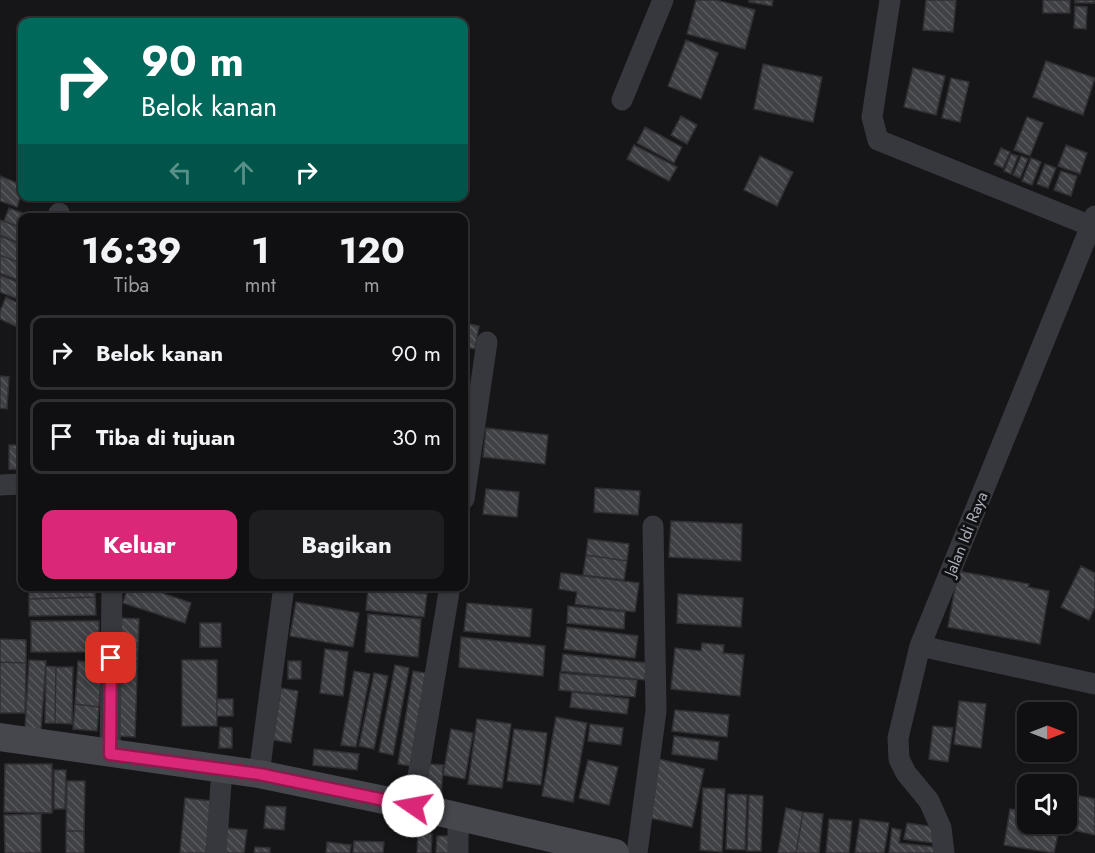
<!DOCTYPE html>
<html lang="id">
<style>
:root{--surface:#101012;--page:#1e1e20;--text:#f1f3f6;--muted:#9c9d9f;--line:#303032;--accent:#db2777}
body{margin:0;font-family:Jost,sans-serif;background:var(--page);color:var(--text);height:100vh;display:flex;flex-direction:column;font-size:22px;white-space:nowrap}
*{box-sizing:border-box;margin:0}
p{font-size:20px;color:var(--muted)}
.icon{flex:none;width:33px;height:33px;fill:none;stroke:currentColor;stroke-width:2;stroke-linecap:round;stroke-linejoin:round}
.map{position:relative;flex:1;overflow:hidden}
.drawer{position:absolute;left:18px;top:213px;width:450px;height:378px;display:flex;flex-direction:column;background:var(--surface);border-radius:12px;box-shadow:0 2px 4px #0004,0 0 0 2px var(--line)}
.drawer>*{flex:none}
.guide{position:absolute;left:18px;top:18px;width:450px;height:183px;border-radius:12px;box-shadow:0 2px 4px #0004,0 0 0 2px var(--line);background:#00695c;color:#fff;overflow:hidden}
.needle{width:39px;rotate:90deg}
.tools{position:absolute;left:1017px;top:702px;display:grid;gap:12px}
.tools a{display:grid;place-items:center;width:60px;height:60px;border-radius:12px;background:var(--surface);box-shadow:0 2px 4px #0004,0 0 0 2px var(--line);font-size:30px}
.pin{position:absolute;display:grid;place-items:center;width:51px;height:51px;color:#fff;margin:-26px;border-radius:12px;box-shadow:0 3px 9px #0006}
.me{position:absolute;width:66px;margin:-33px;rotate:282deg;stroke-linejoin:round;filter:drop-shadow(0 0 4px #0008)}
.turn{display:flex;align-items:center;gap:21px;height:126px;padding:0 24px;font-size:27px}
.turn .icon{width:78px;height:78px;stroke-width:2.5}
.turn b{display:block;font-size:42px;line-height:51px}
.lanes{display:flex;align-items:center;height:57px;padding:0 24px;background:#0003;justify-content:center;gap:30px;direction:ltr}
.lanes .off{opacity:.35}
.eta{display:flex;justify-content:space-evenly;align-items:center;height:102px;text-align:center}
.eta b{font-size:36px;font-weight:700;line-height:42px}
.cta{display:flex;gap:12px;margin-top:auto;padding:12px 24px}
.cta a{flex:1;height:69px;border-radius:12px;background:var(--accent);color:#fff;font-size:24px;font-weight:700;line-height:69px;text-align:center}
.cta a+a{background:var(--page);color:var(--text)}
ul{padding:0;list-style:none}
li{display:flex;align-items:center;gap:18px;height:75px;margin:0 12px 9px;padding:0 12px;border:3px solid var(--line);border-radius:12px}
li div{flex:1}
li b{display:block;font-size:22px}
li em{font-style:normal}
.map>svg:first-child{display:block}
.building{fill:url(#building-back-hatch);stroke:#303034;stroke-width:1.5}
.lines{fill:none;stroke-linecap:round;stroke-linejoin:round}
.minor{stroke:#37383d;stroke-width:21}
.secondary{stroke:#45474d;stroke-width:28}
.route-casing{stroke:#8e194d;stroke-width:15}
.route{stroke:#db2777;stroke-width:10}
.labels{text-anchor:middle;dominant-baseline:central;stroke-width:6;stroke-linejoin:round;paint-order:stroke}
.street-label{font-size:16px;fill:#a8adb8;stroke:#111113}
</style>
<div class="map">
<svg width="1095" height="853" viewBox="0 0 1095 853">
<defs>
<pattern id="building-back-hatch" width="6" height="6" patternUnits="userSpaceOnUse" patternTransform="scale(1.5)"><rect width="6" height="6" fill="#404145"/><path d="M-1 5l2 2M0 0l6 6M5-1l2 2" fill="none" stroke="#595a5e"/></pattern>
</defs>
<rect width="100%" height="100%" fill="#161618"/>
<path class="building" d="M696 0H716L755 10 745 49 687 34Z
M749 0H773L772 6 749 2Z
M926 0H956L953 32 923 30Z
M1043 0H1070V13H1043Z
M1075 0H1095V3H1075Z
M1075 6 1087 7 1086 29 1074 28Z
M686 40 718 53 701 99 668 86Z
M1046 61 1095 78 1083 115 1033 97Z
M763 64 822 77 813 122 754 109Z
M913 68 945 76 936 115 904 107Z
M951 78 969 82 960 122 942 118Z
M681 116 697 125 687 144 671 135Z
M1027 117 1043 123 1030 156 1014 150Z
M645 127 682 147 674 163 637 143Z
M634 145 677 167 669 181 627 159Z
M1066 145 1087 153 1080 174 1058 166Z
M1001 148 1010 152 1003 168 994 164Z
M1011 154 1018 156 1011 174 1004 171Z
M760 156 793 172 777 206 744 190Z
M1021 156 1028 159 1020 178 1013 175Z
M1031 158 1041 162 1032 185 1022 181Z
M1045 164 1056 168 1048 188 1037 184Z
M1061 171 1077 176 1071 196 1054 190Z
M0 176 22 185V192L17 207 0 201Z
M9 208 35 218H22V228L4 221Z
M0 220 22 228V244L0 235Z
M0 236 22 245V264L0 255Z
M0 255 22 264V282L0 273Z
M0 275 22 284V301L0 292Z
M6 297 22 305V329L0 319V311Z
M464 323 479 326 475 349 464 347Z
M0 376 9 377 7 409 0 408Z
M486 428 548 435 545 464 483 457Z
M9 445H22V470L9 469Z
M595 488 640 491 638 515 594 512Z
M486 489 519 492 517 517 483 514Z
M671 521 742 524 741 561 669 557Z
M588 539 629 544 627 561 586 555Z
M586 555 627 561 624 580 583 575Z
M1081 566 1095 573V607L1089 620 1061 607Z
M958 571 1029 584 1028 587 1049 591 1040 644 948 627Z
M561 573 639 583 635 612 575 604 577 592 559 589Z
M29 586H95V597L29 599Z
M128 586H142L191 603 185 623 123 603Z
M309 586H356V590L309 589Z
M368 586H428L427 594Z
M368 588 427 594 424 617 366 610Z
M678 594 743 598 741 627 677 623Z
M95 597 96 615 29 616V599Z
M296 602 359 613 353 647 290 636Z
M467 603 532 609 530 637 464 631Z
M568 606 625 612 624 629 567 623Z
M368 614 421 619 418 657 365 652Z
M121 618 139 619 135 737 117 736Z
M31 621H99V652H31Z
M200 623H221V647H200Z
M567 627 638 636 635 658 564 649Z
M461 637 545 646 543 676 459 667Z
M0 639 26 640V663L0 662Z
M702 643 724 645 723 653 744 655 740 696 671 689 675 648 701 651Z
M325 649 348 652 343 696 320 693Z
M563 654 647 663 645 680 561 671Z
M29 660 46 661 41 730 25 729Z
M182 660H217V726H182Z
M78 661 102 663 99 707 75 704Z
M288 661H301V679H288Z
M0 662 26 663 25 713H0Z
M395 665 409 668 393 755 379 752Z
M46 666 56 667 55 723H45Z
M56 667H73L72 724 55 723Z
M354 671 370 674 356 747 341 745Z
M413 671 431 674 416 767 398 764Z
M374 673 388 676 374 749 359 746Z
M560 673 637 680 635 697 559 690Z
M281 688 298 691 291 743 273 740Z
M572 692 629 699 627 714 570 707Z
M217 699H233V716H217Z
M959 701 986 704 981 748 954 744Z
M75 704 99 707 97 731 73 729Z
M675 710 729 715 727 737 672 731Z
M556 717 587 723 573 802 542 796Z
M477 719 511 724 502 788 468 784Z
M590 724 623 728 621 745 588 741Z
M933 726 953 728 948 762 929 759Z
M220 727 232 728V748H219Z
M451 729 473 733 465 779 443 775Z
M514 729 547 733 541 785 507 781Z
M674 736 719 742 717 760 672 754Z
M314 749 359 754 357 770 313 765Z
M658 759 704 769 692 827 645 817Z
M588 760 618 767 609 805 579 798Z
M5 764H52V813L4 812Z
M428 764 443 765 441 801 426 800Z
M54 770H66L65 809H54Z
M67 781H85L84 831H66Z
M703 788 725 789 722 852 700 850Z
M728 794 747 795 745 850 726 849Z
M1071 794 1095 799V835L1064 828 1066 824Z
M749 795 763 796 761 851H747Z
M185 798 211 801 206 853H180Z
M266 806 286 807 284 830 264 828Z
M786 808 803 812 796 853H778Z
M1010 809 1028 812V824H1060L1054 853 1004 845Z
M803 812 823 814 819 853H796Z
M41 814V853H5L4 815Z
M829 819 852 821 849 853H826Z
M860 819 889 823 884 853H855Z
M907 823 935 827 933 843 904 839Z
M226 828 247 830 244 853H223Z
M892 828 901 830 899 843 935 847 934 853H889Z
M66 831H84V853H66Z
M418 833 432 834 431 853H417Z
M437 836H451V853H436Z
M354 841 384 842 383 853H353Z
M327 842 351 845 350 853H326Z
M255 847 270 848V853H254Z"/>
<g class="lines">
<path class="minor" d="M890 0 872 117 878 140 1091 226
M622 100 663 0
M59 213 61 218
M0 485 22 484
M464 499 487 342
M920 646 1095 684
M110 754 112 586
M259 774 284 586
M413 806 450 586
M216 853 222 769
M458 853V817
M637 853 656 711 653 526
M944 853 941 828 929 801 906 773 899 759 898 738 920 646 1095 216"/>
<path class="secondary" d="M0 737 259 774 413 806 615 853"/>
</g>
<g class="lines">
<defs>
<path id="route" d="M111 658 110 754 259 774 413 806"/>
</defs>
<use href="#route" class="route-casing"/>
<use href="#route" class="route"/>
</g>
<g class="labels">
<g class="street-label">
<text transform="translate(966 534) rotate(-68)">Jalan Idi Raya</text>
</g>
</g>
</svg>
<div class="tools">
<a><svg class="needle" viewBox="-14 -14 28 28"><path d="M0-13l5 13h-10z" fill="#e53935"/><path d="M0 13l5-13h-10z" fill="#9c9d9f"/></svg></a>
<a><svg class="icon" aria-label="sound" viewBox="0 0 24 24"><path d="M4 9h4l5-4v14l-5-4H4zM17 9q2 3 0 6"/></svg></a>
</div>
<div class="pin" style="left:111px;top:658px;background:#d93025"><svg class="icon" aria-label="arrive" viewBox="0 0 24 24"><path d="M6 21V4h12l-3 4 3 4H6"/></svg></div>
<svg class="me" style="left:413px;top:806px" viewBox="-20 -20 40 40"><circle r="19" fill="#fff"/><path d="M0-13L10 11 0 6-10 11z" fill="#db2777"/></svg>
<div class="guide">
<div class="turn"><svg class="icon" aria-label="right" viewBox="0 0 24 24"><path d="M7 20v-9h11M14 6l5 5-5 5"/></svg><div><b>90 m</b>Belok kanan</div></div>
<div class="lanes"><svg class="icon off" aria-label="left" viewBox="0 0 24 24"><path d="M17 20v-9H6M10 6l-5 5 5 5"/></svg><svg class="icon off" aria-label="ahead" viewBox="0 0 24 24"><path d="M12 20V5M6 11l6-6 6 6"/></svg><svg class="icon" aria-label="right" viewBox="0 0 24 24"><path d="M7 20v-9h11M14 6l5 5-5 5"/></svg></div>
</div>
<section class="drawer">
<div class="eta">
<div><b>16:39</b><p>Tiba</p></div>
<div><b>1</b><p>mnt</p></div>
<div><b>120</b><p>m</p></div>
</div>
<ul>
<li><svg class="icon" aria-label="right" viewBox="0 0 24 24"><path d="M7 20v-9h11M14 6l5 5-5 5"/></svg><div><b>Belok kanan</b></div><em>90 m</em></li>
<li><svg class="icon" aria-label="arrive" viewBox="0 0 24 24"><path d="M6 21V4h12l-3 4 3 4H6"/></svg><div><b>Tiba di tujuan</b></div><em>30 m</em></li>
</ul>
<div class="cta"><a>Keluar</a><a>Bagikan</a></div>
</section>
</div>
